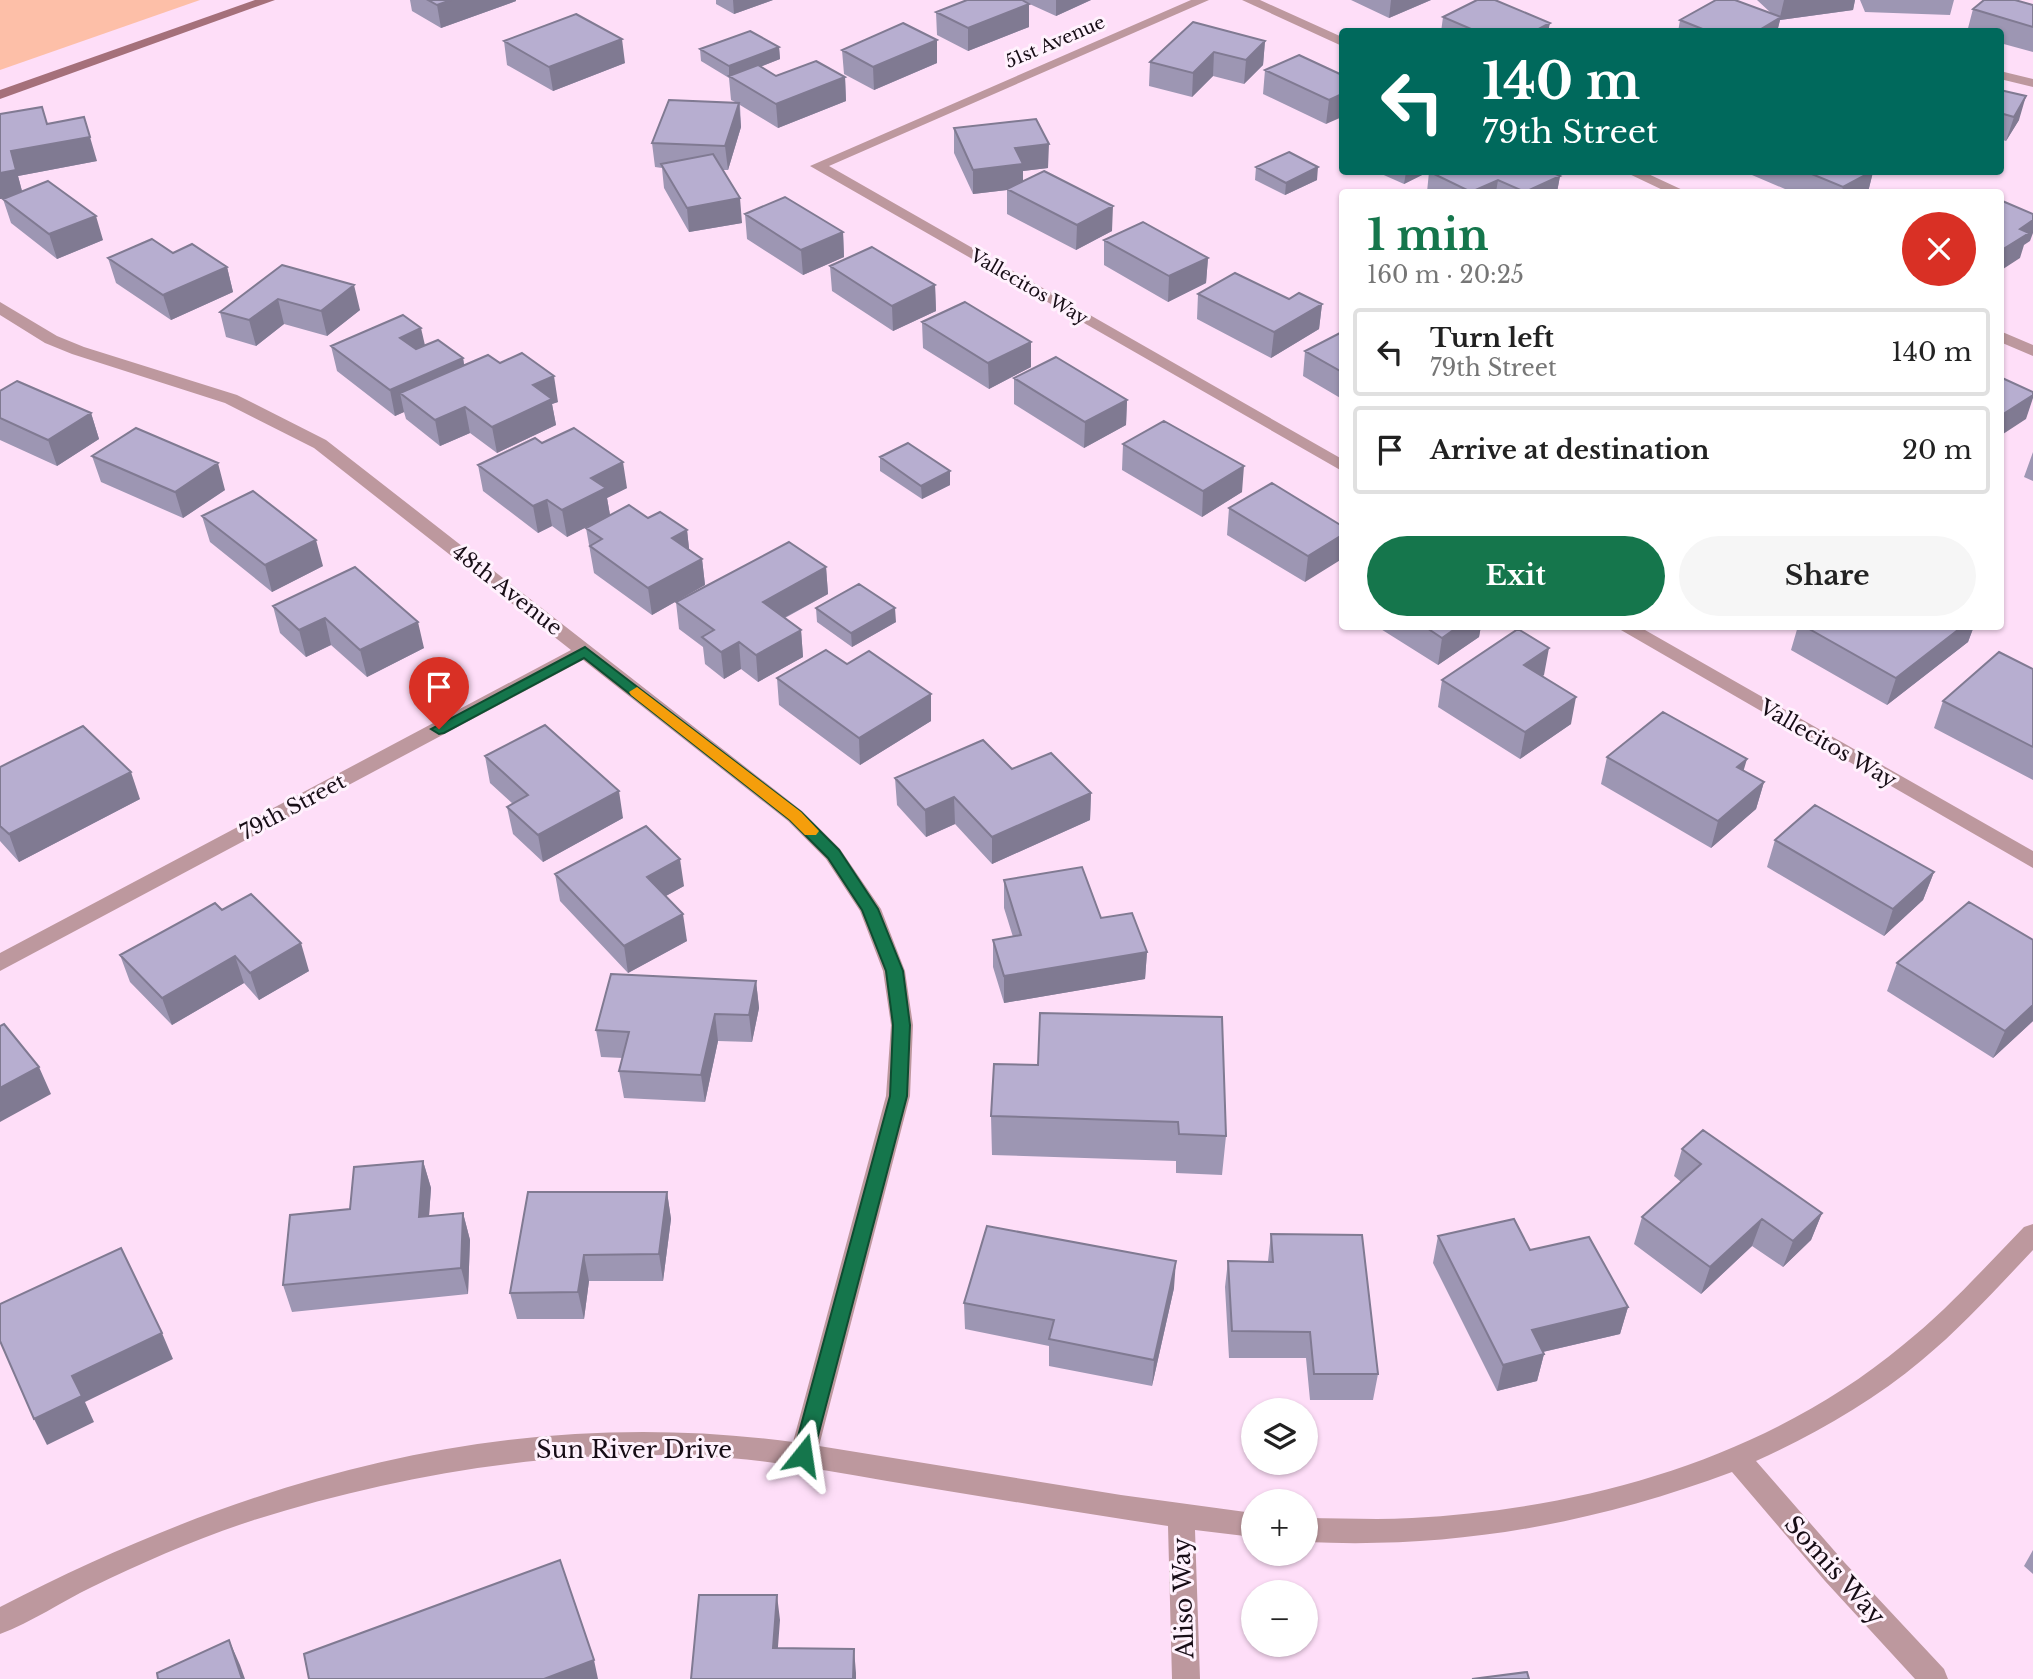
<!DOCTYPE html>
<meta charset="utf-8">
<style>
:root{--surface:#fff;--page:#f6f6f6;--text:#222;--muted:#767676;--line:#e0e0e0;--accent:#15764c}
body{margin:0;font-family:"Libre Baskerville",serif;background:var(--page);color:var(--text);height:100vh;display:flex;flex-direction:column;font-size:26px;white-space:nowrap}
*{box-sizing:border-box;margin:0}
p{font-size:23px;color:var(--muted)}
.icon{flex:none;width:38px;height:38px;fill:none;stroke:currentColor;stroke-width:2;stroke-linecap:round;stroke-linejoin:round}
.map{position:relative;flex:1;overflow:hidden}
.panel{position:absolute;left:1339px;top:189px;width:665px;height:441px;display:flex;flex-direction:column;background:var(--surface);border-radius:7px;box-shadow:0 2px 5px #0004}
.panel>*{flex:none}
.hud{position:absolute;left:1339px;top:28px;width:665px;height:147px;border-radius:7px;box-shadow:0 2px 5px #0004;background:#00695c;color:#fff;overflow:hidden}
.controls{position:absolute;left:1241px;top:1398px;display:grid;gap:14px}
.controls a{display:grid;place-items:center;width:77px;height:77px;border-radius:50%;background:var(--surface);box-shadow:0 2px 5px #0004;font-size:35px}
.pin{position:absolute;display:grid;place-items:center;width:60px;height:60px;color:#fff;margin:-72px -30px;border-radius:50% 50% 50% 0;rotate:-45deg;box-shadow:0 0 7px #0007}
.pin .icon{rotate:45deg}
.me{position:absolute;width:77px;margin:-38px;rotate:15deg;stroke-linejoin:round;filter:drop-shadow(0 0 5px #0008)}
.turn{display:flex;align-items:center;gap:24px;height:147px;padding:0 28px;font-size:32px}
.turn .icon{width:91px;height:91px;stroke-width:2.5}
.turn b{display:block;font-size:49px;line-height:60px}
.round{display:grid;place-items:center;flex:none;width:74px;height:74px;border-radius:37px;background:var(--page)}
.head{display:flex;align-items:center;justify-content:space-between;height:119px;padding:0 28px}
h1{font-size:42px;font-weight:800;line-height:52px;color:var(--accent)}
.button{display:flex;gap:14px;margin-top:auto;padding:14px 28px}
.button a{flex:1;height:80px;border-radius:42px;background:var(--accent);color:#fff;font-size:28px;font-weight:800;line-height:80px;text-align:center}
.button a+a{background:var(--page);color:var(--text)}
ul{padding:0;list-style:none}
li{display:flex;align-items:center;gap:21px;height:88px;margin:0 14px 10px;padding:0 14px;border:4px solid var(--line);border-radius:7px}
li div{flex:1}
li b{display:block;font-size:26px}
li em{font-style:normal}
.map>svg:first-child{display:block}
.green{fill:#fdbfa8}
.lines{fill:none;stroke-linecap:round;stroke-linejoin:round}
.minor{fill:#bd989e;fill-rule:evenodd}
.secondary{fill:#a5707a;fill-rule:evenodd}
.wall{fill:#9d96b3}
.shaded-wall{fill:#807a92}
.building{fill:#b7aed0;stroke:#807a92;stroke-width:2}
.route{fill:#15764c;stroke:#0e4d31;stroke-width:2}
.slow{fill:#f59e0b}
.labels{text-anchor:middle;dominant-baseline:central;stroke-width:6;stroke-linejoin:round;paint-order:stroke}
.far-street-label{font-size:18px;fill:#170d16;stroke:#fff2fd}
.street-label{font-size:21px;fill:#170d16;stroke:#fff2fd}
.near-street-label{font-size:24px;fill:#170d16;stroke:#fff2fd}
</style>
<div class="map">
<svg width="2033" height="1679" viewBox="0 0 2033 1679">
<rect width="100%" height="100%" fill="#fedef8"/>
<path class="green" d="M0 0H200L0 70Z"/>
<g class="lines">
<path class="minor" d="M1191 0H1209L829 166 1342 459V471L810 166Z
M1242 0H1260L1342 37V46Z
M2000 71 2033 79V87L2000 79Z
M1625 172H1644L1687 192H1667Z
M0 302 57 336 84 347 237 395 326 440 802 811 840 849 881 909 905 971 913 1025 910 1096 819 1446 1121 1495 1253 1513V1537L1195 1530 1200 1679H1172L1168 1526C1074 1512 980 1496 887 1481 823 1470 759 1458 695 1456 544 1450 397 1475 254 1520 198 1538 144 1562 92 1587 61 1602 32 1622 0 1634V1607C251 1477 509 1404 793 1442L886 1096 891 1025 883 971 860 911 826 859 788 821 583 660 0 971V953L571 650 314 448 225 403 72 354 45 343 0 315Z
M2000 331 2033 345V356L2000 342Z
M1614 626H1638L2033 851V868Z
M2033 1224V1250C1997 1288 1962 1327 1922 1360 1872 1402 1815 1434 1756 1461L1845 1563 1944 1669 1948 1679H1915L1825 1581 1732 1472C1592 1524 1456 1549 1306 1542V1518C1341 1518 1377 1520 1412 1518 1586 1509 1767 1458 1903 1345 1947 1310 1985 1267 2024 1227Z"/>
<path class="secondary" d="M255 0H275L0 99V90Z"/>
</g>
<path class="wall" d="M410 0H516V1L441 28 412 11Z
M716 0H773L734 14 716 4Z
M1023 0H1091L1056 16 1023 1 1029 4V27L968 51 937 35 936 12Z
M1351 0H1431L1389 18Z
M1757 0H1855L1853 10 1780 20 1777 32H1678L1680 20 1771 13Z
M1860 0H1954L1950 15 1865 12Z
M2033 5V52L2000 43V32H1967L1973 9Z
M1443 17 1548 32H1441Z
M937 40V63L874 90 844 74 842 50Z
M504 41 625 63 553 91 507 65Z
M1265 41 1263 65 1244 84 1213 76 1192 97 1149 86 1150 62Z
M779 47 780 59 760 67 776 76 845 77 846 101 778 128 740 105 741 127 728 170H723L742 223 689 232 664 188 662 168 655 167 652 143 735 102 731 100 729 78 701 61 700 49Z
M1265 70 1342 75 1326 124 1263 94Z
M2000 90 2019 120 2006 141 2000 139Z
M0 114 47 124 97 161 18 176 22 191 103 240 57 259 11 223 3 199H0Z
M954 128 1048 168 1023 171V181L1112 231 1076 250 1007 214V190L973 194 954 153Z
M1256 167 1317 180 1285 195 1255 180Z
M1377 172H1428L1404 184Z
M1429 172 1560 176 1557 192H1427Z
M1745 172H1873L1868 192H1792Z
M745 214 843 232 844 257 803 275 747 239Z
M1104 240 1208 258 1206 283 1168 302 1104 265Z
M173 253 227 267 233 292 171 320 116 283 108 258Z
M282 265 360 310 327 336 284 324 256 346 226 337 220 312Z
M830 266 935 285 936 311 893 331 832 291Z
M1198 294 1289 299 1322 304 1319 329 1271 358 1197 319Z
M922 322 1031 342V367L989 389 923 348Z
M1342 332V399L1303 376 1305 351Z
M425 345 463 358 464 365 558 402 552 404 556 425 497 453 470 433 440 446 406 419 404 412 395 416 337 371 331 346Z
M1014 378 1127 400 1126 425 1084 448 1014 404Z
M0 391 91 413 99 439 57 466 0 440Z
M542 443 627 488 607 498 610 515 567 537 552 526 538 533 483 491 478 465Z
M1123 444 1242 492 1202 517 1122 470Z
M2033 452V481L2024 477Z
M92 456 225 490 183 518 101 482Z
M880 457 950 485 922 499 880 471Z
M1229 508 1342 526 1305 582 1227 535Z
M202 516 323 566 272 592 210 542Z
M648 518 687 530 689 549 702 559 705 585 652 615 594 573 586 528Z
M355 567 424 648 367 677 331 645 306 657 280 633 273 606Z
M826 567 828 594 785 618 801 630 803 657 758 682 741 669 724 679 705 664 703 647 679 629 676 602Z
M816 608 896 622 852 647 817 622Z
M1376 626H1481L1479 637 1438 665Z
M1798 626H1974L1968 642 1887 705 1791 650Z
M2033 669V780L1934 728 1943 701Z
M1544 675 1542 676 1571 724 1520 759 1438 707 1442 680Z
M777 678 931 721 860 765 779 705Z
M485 756 623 818 543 862 513 834 507 807 513 804 490 783Z
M1607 757 1744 771 1764 782 1756 809 1711 848 1601 784Z
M0 767 140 799 19 862 0 841Z
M1012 769 1091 793 1090 820 992 864 955 824 926 837 897 805 895 778Z
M1775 840 1934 872 1923 900 1884 936 1767 867Z
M555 874 684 886 666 896 687 941 628 973 560 901Z
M1004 880 1101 918 1147 952 1145 979 1004 1003 993 967V940L1013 937 1004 908Z
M222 910 309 971 259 1000 244 983 172 1025 130 982 120 955Z
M1897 963 2033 1021 1993 1058 1887 991Z
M756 981 759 1008 752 1042 718 1041 705 1102 624 1098 619 1071 623 1058 601 1057 596 1030Z
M994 1064 1226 1136 1222 1175 1176 1173V1161L992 1155 991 1116Z
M1682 1149 1822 1213 1811 1240 1783 1267 1752 1246 1701 1294 1634 1244 1642 1217 1681 1182 1674 1176Z
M423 1161 431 1188 429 1216 463 1213 470 1240 468 1294 292 1312 283 1285 350 1209Z
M667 1192 671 1219 663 1281H589L584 1319H517L510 1293Z
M1271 1234 1378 1374 1373 1400H1310L1306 1358H1229L1225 1287 1228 1261H1268Z
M1438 1236 1530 1250 1628 1307 1620 1334 1543 1352 1544 1354 1537 1381 1497 1391 1433 1263Z
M1174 1288 1152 1386 1049 1366V1346L965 1329 964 1303Z
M2033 1550V1574L2024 1566Z"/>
<path class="shaded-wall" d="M451 0H516V1L441 28 437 5Z
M733 0H773L734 14Z
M1056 0H1091L1056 16Z
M1391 0H1431L1389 18Z
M1784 0H1855L1853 10 1780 20 1777 32H1756L1780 17Z
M1029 4V27L968 51V28Z
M1550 23 1548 32H1533Z
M622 39 625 63 553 91 549 67Z
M937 40V63L874 90 873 67Z
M1265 41 1263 65 1244 84 1246 60Z
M779 47 780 59 731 78 729 77V66Z
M1214 52 1213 76 1192 97 1193 73Z
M845 77 846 101 778 128 776 104Z
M1342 94V117L1326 124 1329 100Z
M2026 96 2019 120 2006 141 2014 117Z
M739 103 741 127 728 170 725 146Z
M90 137 97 161 18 176 23 195 0 199V173L11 151Z
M1049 144 1048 168 1023 171V188L1007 189V190L973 194V170L1015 148Z
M1318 167 1317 180 1285 195 1286 183Z
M1406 172H1428L1404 184Z
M1871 172H1873L1868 192H1842L1843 187Z
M1560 176 1557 192H1525Z
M1498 180 1496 192H1471Z
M740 198 742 223 689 232 687 208Z
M1113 206 1112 231 1076 250 1077 225Z
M96 216 103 240 57 259 49 234Z
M2033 220V233L2030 241 2024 245 2020 258 2000 271V251L2020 229Z
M843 232 844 257 803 275 801 250Z
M1208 258 1206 283 1168 302 1169 276Z
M227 267 233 292 171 320 163 295Z
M354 285 360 310 327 336 321 311Z
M935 285 936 311 893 331 892 306Z
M278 299 284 324 256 346 249 320Z
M1322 304 1319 329 1271 358 1274 332Z
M421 328 427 354 405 363 400 338Z
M1031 342V367L989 389 988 363Z
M463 358 467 383 400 393 404 412 395 416 390 390Z
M554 376 558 402 552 404 556 425 497 453 492 427 533 385Z
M2033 395V398L2026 419 2000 436V416Z
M1127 400 1126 425 1084 448 1085 422Z
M465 407 470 433 440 446 435 420Z
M91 413 99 439 57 466 48 440Z
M623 462 627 488 607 498 610 515 567 537 562 510 591 478Z
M218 463 225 490 183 518 175 492Z
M1244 466 1242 492 1202 517 1203 491Z
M950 471V485L922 499 921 486Z
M547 500 552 526 538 533 533 506Z
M687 530 690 557 672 538Z
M1342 535V559L1305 582 1308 556Z
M316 540 323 566 272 592 265 565Z
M702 559 705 585 652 615 648 588Z
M826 567 828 594 765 628 763 602Z
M895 608 896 622 852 647 851 633Z
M325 618 331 645 306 657 299 630Z
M418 622 424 648 367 677 360 650Z
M1459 626H1481L1479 637 1438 665 1442 638Z
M1963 626H1974L1968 642 1887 705 1896 678Z
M801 630 803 657 758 682 756 655Z
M739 642 741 669 724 679 721 652Z
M1549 648 1544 675 1519 692 1524 665Z
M931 694V721L860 765 859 738Z
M1576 697 1571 724 1520 759 1525 732Z
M1747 759 1739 786 1737 767Z
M131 772 140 799 19 862 9 834Z
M1764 782 1756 809 1711 848 1718 821Z
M619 791 623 818 543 862 538 835Z
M1091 793 1090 820 992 864V837Z
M954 797 955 824 926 837 925 810Z
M680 859 684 886 651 904 647 877Z
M1934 872 1923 900 1884 936 1893 909Z
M683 914 687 941 628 973 624 946Z
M301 943 309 971 259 1000 250 973Z
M1147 952 1145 979 1004 1003V976Z
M235 956 244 983 172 1025 162 998Z
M756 981 759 1008 752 1042 749 1015Z
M2033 1005V1021L1993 1058 2005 1031Z
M715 1014 718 1041 705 1102 701 1075Z
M39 1067 51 1094 0 1122V1088Z
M423 1161 431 1188 427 1244 419 1217Z
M667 1192 671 1219 663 1281 659 1254Z
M463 1213 470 1240 468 1294 461 1268Z
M1822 1213 1811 1240 1783 1267 1793 1241Z
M1762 1219 1752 1246 1701 1294 1710 1267Z
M584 1255 589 1281 584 1319 578 1292Z
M1176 1261 1174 1288 1152 1386 1154 1360Z
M1628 1307 1620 1334 1525 1356 1532 1330Z
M162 1333 173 1359 85 1402 94 1422 47 1445 34 1419 72 1376Z
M1544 1354 1537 1381 1497 1391 1503 1365Z
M777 1595 780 1620 776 1673 773 1648Z
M229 1640 240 1665 245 1679H242Z
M854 1649 856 1673V1679H853Z
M594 1660 598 1679H544Z"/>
<path class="building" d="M428 0H451L437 5Z
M967 0H1022L1029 4 968 28 936 12Z
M1477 0H1495L1550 23 1533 32H1478L1443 17Z
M1716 0H1735L1781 17 1756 32H1710L1680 20Z
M1984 0H2015L2033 5V27L1973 9Z
M576 14 622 39 549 67 504 41Z
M1193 22 1265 41 1246 60 1214 52 1193 73 1150 62Z
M903 23 937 40 873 67 842 50Z
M750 31 779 47 729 66 700 49Z
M1299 55 1342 75V94L1329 100 1265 70Z
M816 61 845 77 776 104 729 76 758 65 776 76Z
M2000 90 2026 96 2014 117 2000 113Z
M669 100 739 103 725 146 652 143Z
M42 107 47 124 84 117 90 137 11 151 16 170 0 173V114Z
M1036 119 1049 144 1015 148 1023 164 973 170 954 128Z
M1289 152 1318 167 1286 183 1256 167Z
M713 154 740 198 687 208 661 164Z
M1044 171 1113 206 1077 225 1007 189Z
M1430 172H1551L1560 176 1525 192 1498 180 1471 192Z
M1807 172H1871L1843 187Z
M48 181 96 216 49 234 3 199Z
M785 197 843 232 801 250 745 214Z
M2000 200 2033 214V220L2020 229 2029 233 2000 251Z
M1143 222 1208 258 1169 276 1104 240Z
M152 239 173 253 192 244 227 267 163 295 108 258Z
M872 247 935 285 892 306 830 266Z
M282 265 354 285 321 311 278 299 249 320 220 312Z
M1235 273 1289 299 1299 293 1322 304 1274 332 1198 294Z
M965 302 1031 342 988 363 922 322Z
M403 315 421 328 400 338 416 349 438 340 463 358 390 390 331 346Z
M1342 332V372L1305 351Z
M522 353 554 376 533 385 552 399 492 427 465 407 435 420 400 393 488 355 500 363Z
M1056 357 1127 400 1085 422 1014 378Z
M2000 377 2033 392V395L2000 416Z
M17 381 91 413 48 440 0 418V391Z
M1164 421 1244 466 1203 491 1123 444Z
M136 428 218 463 175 492 92 456Z
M574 428 623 462 591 478 606 488 562 510 547 500 533 506 478 465 535 438 542 443Z
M908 443 950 471 921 486 880 457Z
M1272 483 1342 526V535L1308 556 1229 508Z
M253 491 316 540 265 565 202 516Z
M629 505 648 518 660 512 687 530 672 538 702 559 648 588 590 546 602 539 586 528Z
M789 542 826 567 763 602 801 630 756 655 739 642 721 652 702 637 714 630 676 602Z
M355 567 418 622 360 650 325 618 299 630 273 606Z
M859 584 895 608 851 633 816 608Z
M1424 626H1459L1442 638Z
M1804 626H1963L1896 678Z
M1518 629 1549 648 1524 665 1576 697 1525 732 1442 680Z
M826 650 847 664 869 651 931 694 859 738 777 678Z
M1999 652 2033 669V747L1943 701Z
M1663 712 1747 759 1737 767 1764 782 1718 821 1607 757Z
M545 725 619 791 538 835 507 807 528 795 485 756Z
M83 726 131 772 9 834 0 826V767Z
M983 740 1012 769 1051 753 1091 793 992 837 954 797 925 810 895 778Z
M1815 805 1934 872 1893 909 1775 840Z
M646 826 680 859 647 877 683 914 624 946 555 874Z
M1082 867 1101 918 1132 913 1147 952 1004 976 993 940 1021 935 1004 880Z
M251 894 301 943 250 973 235 956 162 998 120 955 215 903 222 910Z
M1969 902 2033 940V1005L2005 1031 1897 963Z
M611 974 756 981 749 1015 715 1014 701 1075 619 1071 629 1032 596 1030Z
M1040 1013 1222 1017 1226 1136 1179 1134 1178 1122 991 1116 994 1064 1038 1065Z
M4 1024 39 1067 0 1088V1026Z
M1703 1130 1822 1213 1793 1241 1762 1219 1710 1267 1642 1217 1701 1164 1682 1149Z
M423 1161 419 1217 463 1213 461 1268 283 1285 290 1215 350 1209 354 1167Z
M528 1192H667L659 1254 584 1255 578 1292 510 1293Z
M1514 1219 1530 1250 1589 1237 1628 1307 1532 1330 1544 1354 1503 1365 1438 1236Z
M987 1226 1176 1261 1154 1360 1049 1339 1054 1320 964 1303Z
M1271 1234 1362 1235 1378 1374H1314L1310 1332 1232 1331 1228 1261 1273 1262Z
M121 1248 162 1333 72 1376 82 1396 34 1419 0 1341V1304Z
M560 1560 594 1660 544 1679H309L304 1654Z
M699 1595H777L773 1648 854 1649 853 1679H691Z
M229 1640 242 1679H158L157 1673Z
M1527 1672 1529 1679H1472Z"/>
<path class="route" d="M585 647 801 812 839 850 878 909 903 971 910 1025 907 1096 813 1455 810 1461 803 1464 796 1461 793 1455 890 1096 893 1025 886 971 862 910 828 858 790 820 584 658 444 733 439 734 431 729Z"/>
<path class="slow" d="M637 687 801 812 819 831 816 835H805L790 820 631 695 629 692Z"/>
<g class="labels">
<g class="far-street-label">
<text transform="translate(1055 42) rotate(-23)">51st Avenue</text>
<text transform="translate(1029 287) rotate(30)">Vallecitos Way</text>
</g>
<g class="street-label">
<text transform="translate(507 590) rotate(38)">48th Avenue</text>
<text transform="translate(1828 744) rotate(30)">Vallecitos Way</text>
<text transform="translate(293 807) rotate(-28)">79th Street</text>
</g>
<g class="near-street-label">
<text x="634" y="1449">Sun River Drive</text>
<text transform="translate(1835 1570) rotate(48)">Somis Way</text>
<text transform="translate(1183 1598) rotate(-92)">Aliso Way</text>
</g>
</g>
</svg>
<div class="controls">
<a><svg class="icon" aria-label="layers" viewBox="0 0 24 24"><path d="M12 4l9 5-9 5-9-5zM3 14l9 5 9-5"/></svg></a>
<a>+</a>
<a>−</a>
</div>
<div class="pin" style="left:439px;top:729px;background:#d93025"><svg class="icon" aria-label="arrive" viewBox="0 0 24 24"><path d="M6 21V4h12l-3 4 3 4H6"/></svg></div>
<svg class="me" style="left:803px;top:1455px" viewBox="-20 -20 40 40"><path d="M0-17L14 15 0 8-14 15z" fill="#15764c" stroke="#fff" stroke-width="4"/></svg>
<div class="hud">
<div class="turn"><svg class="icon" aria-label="left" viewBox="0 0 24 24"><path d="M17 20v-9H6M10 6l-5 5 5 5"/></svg><div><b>140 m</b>79th Street</div></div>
</div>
<section class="panel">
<div class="head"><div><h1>1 min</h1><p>160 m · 20:25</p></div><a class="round" style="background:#d93025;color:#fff"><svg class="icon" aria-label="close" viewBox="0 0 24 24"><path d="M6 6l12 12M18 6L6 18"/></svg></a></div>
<ul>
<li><svg class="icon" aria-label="left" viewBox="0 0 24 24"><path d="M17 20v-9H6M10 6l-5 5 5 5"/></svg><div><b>Turn left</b><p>79th Street</p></div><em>140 m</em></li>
<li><svg class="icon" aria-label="arrive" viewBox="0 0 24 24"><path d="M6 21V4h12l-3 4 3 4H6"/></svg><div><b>Arrive at destination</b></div><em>20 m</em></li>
</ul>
<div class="button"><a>Exit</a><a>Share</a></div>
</section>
</div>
